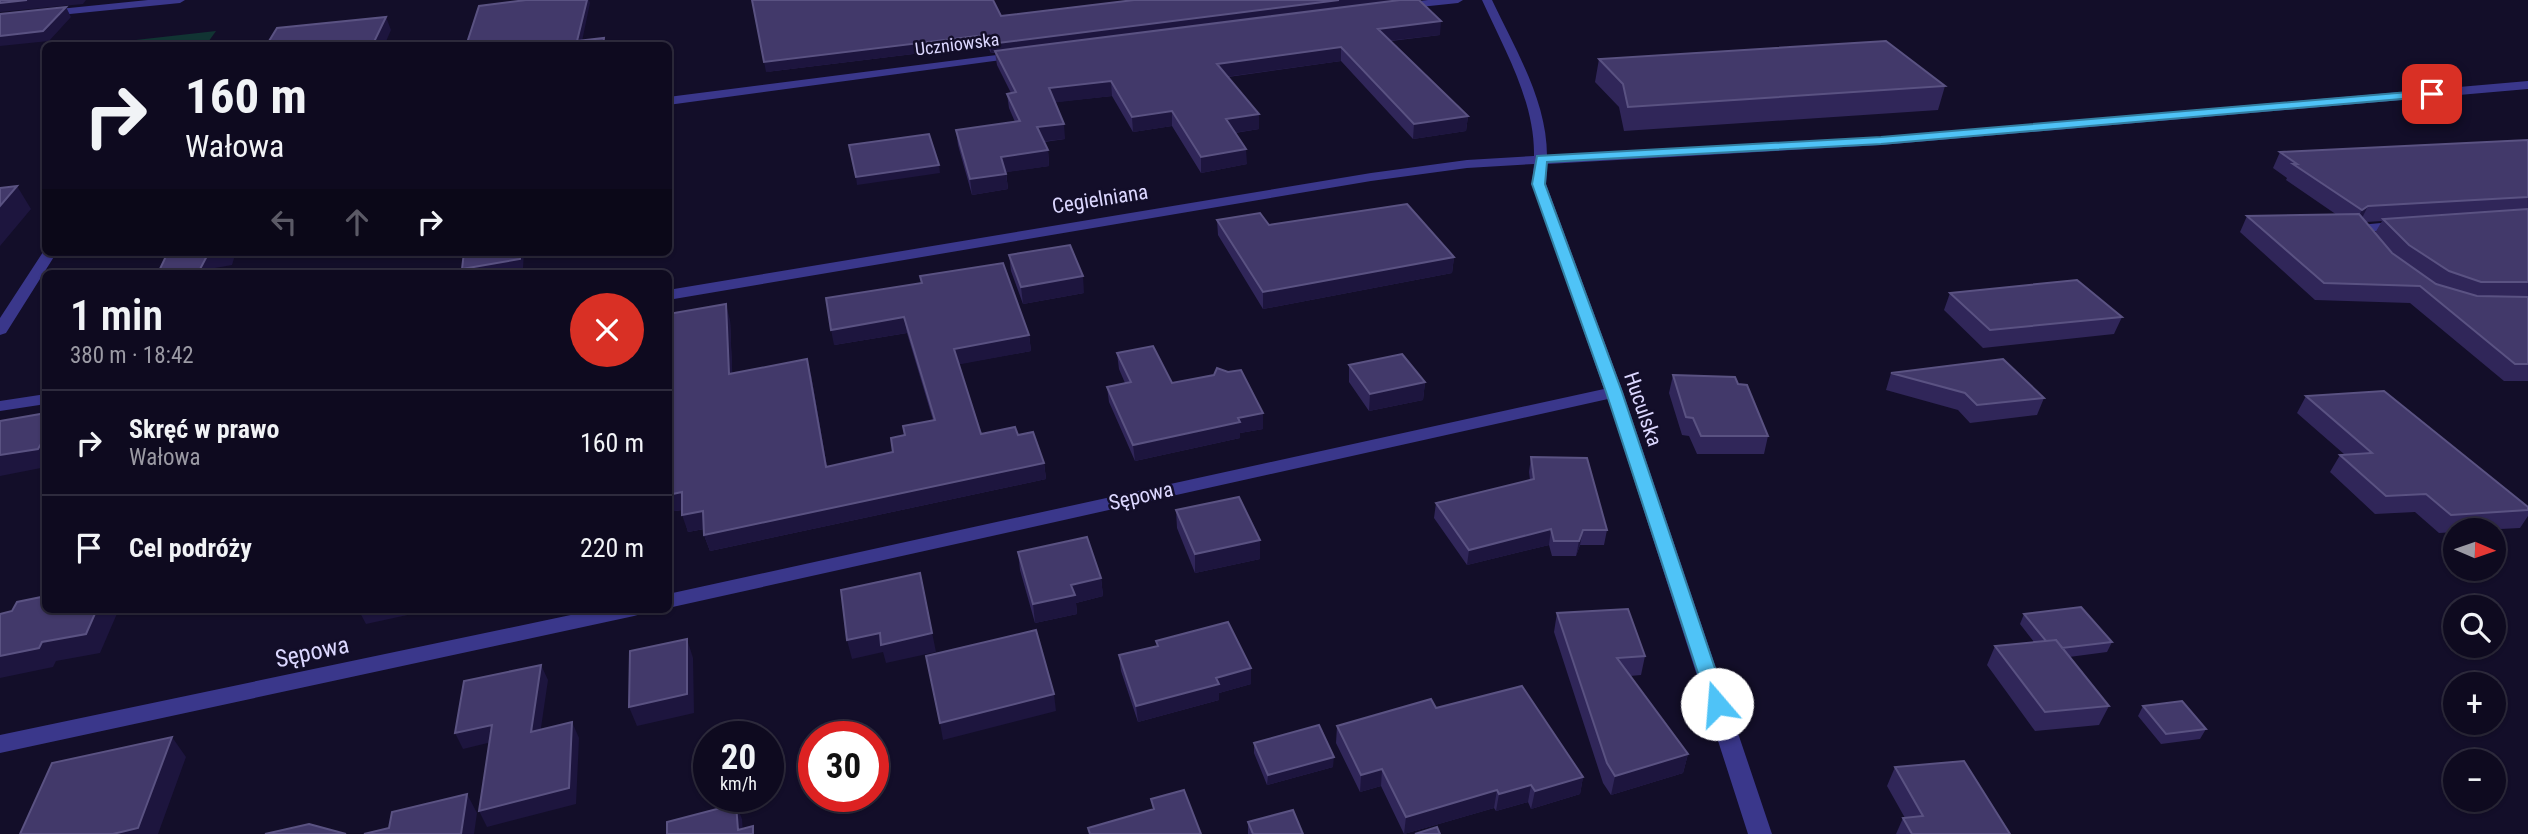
<!DOCTYPE html>
<html lang="pl">
<meta charset="utf-8">
<style>
:root{--surface:#0e0a1f;--page:#171328;--text:#f1f3f6;--muted:#9b9aa4;--line:#2e2b3d}
body{margin:0;font-family:"Roboto Condensed",sans-serif;background:var(--page);color:var(--text);height:100vh;display:flex;flex-direction:column;font-size:26px;white-space:nowrap}
*{box-sizing:border-box;margin:0}
p{font-size:23px;color:var(--muted)}
.icon{flex:none;width:38px;height:38px;fill:none;stroke:currentColor;stroke-width:2;stroke-linecap:round;stroke-linejoin:round}
.map{position:relative;flex:1;overflow:hidden}
.drawer{position:absolute;left:42px;top:270px;width:630px;height:343px;display:flex;flex-direction:column;background:var(--surface);border-radius:10px;box-shadow:0 2px 5px #0004,0 0 0 2px var(--line)}
.drawer>*{flex:none}
.hud{position:absolute;left:42px;top:42px;width:630px;height:214px;border-radius:10px;box-shadow:0 2px 5px #0004,0 0 0 2px var(--line);background:#0e0a1f;color:var(--text);overflow:hidden}
.needle{width:46px;rotate:92deg}
.fabs{position:absolute;left:2443px;top:518px;display:grid;gap:14px}
.fabs a{display:grid;place-items:center;width:63px;height:63px;border-radius:50%;background:var(--surface);box-shadow:0 2px 5px #0004,0 0 0 2px var(--line);font-size:35px}
.speed{position:absolute;left:693px;top:721px;display:flex;gap:14px;font-size:35px;font-weight:700;text-align:center}
.speed>*{display:grid;place-content:center;width:91px;height:91px;border-radius:50%;background:var(--surface);box-shadow:0 2px 5px #0004,0 0 0 2px var(--line);line-height:1}
.speed small{font-size:18px;font-weight:400}
.speed .limit{border:10px solid #d22;background:#fff;color:#111}
.pin{position:absolute;display:grid;place-items:center;width:60px;height:60px;color:#fff;margin:-30px;border-radius:14px;box-shadow:0 4px 10px #0006}
.me{position:absolute;width:77px;margin:-38px;rotate:342deg;stroke-linejoin:round;filter:drop-shadow(0 0 5px #0008)}
.turn{display:flex;align-items:center;gap:24px;height:147px;padding:0 28px;font-size:32px}
.turn .icon{width:91px;height:91px;stroke-width:2.5}
.turn b{display:block;font-size:49px;line-height:60px}
.lanes{display:flex;align-items:center;height:66px;padding:0 28px;background:#0003;justify-content:center;gap:35px;direction:ltr}
.lanes .off{opacity:.35}
.round{display:grid;place-items:center;flex:none;width:74px;height:74px;border-radius:37px;background:var(--page)}
.head{display:flex;align-items:center;justify-content:space-between;height:119px;padding:0 28px}
h1{font-size:42px;font-weight:600;line-height:52px}
ul{padding:0;list-style:none}
li{display:flex;align-items:center;gap:21px;height:105px;padding:0 28px;border-top:2px solid var(--line)}
li div{flex:1}
li b{display:block;font-size:26px}
li em{font-style:normal}
.map>svg:first-child{display:block}
.green{fill:#113433}
.lines{fill:none;stroke-linecap:round;stroke-linejoin:round}
.minor{fill:#3a378b;fill-rule:evenodd}
.wall{fill:#302659;fill-rule:evenodd}
.shaded-wall{fill:#1d153e}
.building{fill:#42396a;stroke:#5a5282;stroke-width:2}
.route{fill:#4fc3f7;stroke:#337fa1;stroke-width:2}
.labels{text-anchor:middle;dominant-baseline:central;stroke-width:5;stroke-linejoin:round;paint-order:stroke}
.far-street-label{font-size:18px;fill:#dcd7ff;stroke:#130e29}
.street-label{font-size:21px;fill:#dcd7ff;stroke:#130e29}
.near-street-label{font-size:24px;fill:#dcd7ff;stroke:#130e29}
</style>
<div class="map">
<svg width="2528" height="834" viewBox="0 0 2528 834">
<rect width="100%" height="100%" fill="#130e29"/>
<path class="green" d="M216 31 206 45H107L109 43Z"/>
<g class="lines">
<path class="minor" d="M148 0H185L180 3 0 21V15Z
M1428 0H1463L1458 3 1401 9 1396 6 1401 3Z
M1482 0H1492C1515 49 1547 100 1547 156L1881 137 2528 81V89L1881 145 1547 164 1546 184 1623 392 1772 834H1748L1608 399 668 608V594L1604 389 1532 184 1534 164 1467 168 1371 181 668 300V290L1371 173 1467 160 1534 156C1535 101 1504 49 1482 0Z
M1019 52 1025 55 1023 57 668 105V97Z
M2402 221 2409 225 2407 228 2369 232 2373 241 2366 245 2361 244 2353 229 2360 225Z
M45 249 46 252H57L6 333 0 335V318Z
M46 394V404L0 411V401Z
M599 609H644L641 614 634 616 0 753V735Z"/>
</g>
<path class="wall" d="M1001 16 1440 35 1391 41 1468 116 1466 131 1413 139 1341 61 1228 77 1259 129 1235 133 1247 164 1201 173 1172 126 1133 132 1112 96 1055 102 1065 139 1044 142 1048 150 1049 166 1006 172 1008 189 972 195 958 145 956 130 1015 122 1009 108 1007 94 1011 93 997 65 995 53H991L987 45 766 72Z
M1599 59 1945 86 1938 110 1624 131 1619 107 1595 82Z
M2528 140V381H2504L2410 303 2315 300 2240 232 2247 216 2337 215 2286 180 2287 178 2273 168 2280 152ZM2382 221 2375 233 2366 222Z
M1217 220 1269 225 1454 257 1452 273 1263 309 1218 235Z
M1009 255 1084 293 1023 304 1011 271Z
M920 276 1029 335 1031 351 958 364 981 434 1018 435 1044 463 1046 479 710 551 704 535V529L688 532 682 510 668 512V314L730 320 732 373 811 375 827 467 893 452 904 435 903 426 933 420 907 333 834 345 921 283Z
M1950 293 2122 317 2114 334 1983 348 1944 310Z
M1117 353 1172 383 1263 429 1240 433V438L1135 461 1109 402 1107 387 1125 383 1119 369Z
M1349 365 1425 382 1423 400 1369 411 1349 382Z
M1891 373 2044 398 2037 415 1970 423 1958 410 1886 390Z
M1673 375 1738 384 1768 436 1764 454H1697L1689 436 1682 435 1669 393Z
M2306 396 2528 507V516L2520 528 2480 530H2455V532L2439 533 2415 512 2375 514 2330 472 2340 455 2344 454 2297 413Z
M1531 457 1607 530 1604 545H1580L1576 556H1552L1549 545 1467 565 1434 518 1436 503 1530 480 1529 472Z
M1176 510 1260 559 1195 573 1177 528Z
M1018 552 1101 578 1103 596 1076 603 1077 614 1035 623 1020 570Z
M1557 613 1645 656 1641 675 1630 676 1688 754 1683 773 1611 795 1603 783 1554 632Z
M2024 614 2112 642 2107 652 2069 657 2109 706 2099 725 2035 731 1987 665 1995 646 2034 642 2020 624Z
M1156 641 1251 684 1219 693V700L1138 722 1121 671 1119 655 1157 646Z
M2143 706 2206 729 2200 739 2161 744 2138 716Z
M1436 708 1583 777 1580 794 1531 809 1528 802 1496 811 1494 808 1404 834 1381 786 1360 792 1336 743 1337 726Z
M1254 743 1333 767 1267 785 1254 753Z
M1895 767 2010 834H1896L1903 818H1905L1887 786Z
M1248 822 1303 834H1248Z"/>
<path class="shaded-wall" d="M27 0H86L83 4 0 12V3Z
M587 0H589L590 3 581 46 577 41Z
M1339 0H1405L991 53 990 44Z
M66 7 71 17 49 41 0 46V36Z
M386 17 391 30 384 46H372Z
M1441 21 1440 35 1378 42V29Z
M985 35 987 45 766 72 764 62Z
M1341 47V61L1218 78 1217 64Z
M1111 81 1112 96 1051 103 1049 88Z
M1172 111V126L1133 132 1132 117Z
M1259 114V129L1226 134V119Z
M1468 116 1466 131 1413 139 1414 124Z
M1064 124 1065 139 1038 142 1037 127Z
M1246 149 1247 164 1201 173V157Z
M1048 150 1049 166 1002 173 1001 157Z
M939 165 940 173 857 185 856 177Z
M1006 174 1008 189 972 195 970 179Z
M17 186 31 209 0 246V206Z
M2368 206 2360 222 2353 226 2362 210Z
M219 252H236L232 265 215 268 213 273H198L208 254Z
M520 252H524L523 268 493 273H464L462 269Z
M1454 257 1452 273 1263 309V292Z
M1083 276 1084 293 1023 304 1021 287Z
M726 304 730 320 733 389 729 374Z
M904 317 907 333 834 345 831 330Z
M1029 335 1031 351 956 365 954 349Z
M807 359 811 375 830 484 826 467Z
M1425 382 1423 400 1369 411 1370 394Z
M1263 413V429L1240 433V438L1135 461 1133 445 1238 418Z
M46 435V467L0 476V455Z
M1044 463 1046 479 710 551 704 535Z
M682 492 688 509 668 512V495Z
M703 511 709 528 688 532 682 515Z
M1551 529 1549 545 1467 565 1469 550Z
M1583 530 1580 545 1576 556 1579 541Z
M1260 540V559L1195 573V554Z
M920 573 936 652 886 663 883 652 852 659 847 640Z
M1101 578 1103 596 1076 603 1077 614 1035 623 1033 604 1071 585Z
M97 609H119L100 653 56 661 53 667 0 678V656L42 642Z
M358 609H435L366 624Z
M687 639 693 658 694 713 637 726 629 707Z
M541 665 548 680 538 748 531 732Z
M1251 668V684L1219 693V700L1138 722 1136 706 1216 678Z
M1054 694 1056 711 943 740 940 723Z
M572 722 579 738 576 804 487 827 479 811Z
M492 725 500 740 463 749 455 733Z
M172 737 186 757 158 834H113Z
M1688 754 1683 773 1611 795 1615 776Z
M1334 757 1333 767 1267 785 1268 775Z
M1382 769 1381 786 1360 792 1361 775Z
M1583 777 1580 794 1531 809 1535 791Z
M1531 785 1528 802 1496 811 1499 794Z
M1497 790 1494 808 1404 834 1406 817Z
M467 794 477 813 474 834H461Z
M736 804 742 819 743 834 738 830Z"/>
<path class="building" d="M0 0H27L0 3Z
M526 0H587L577 41 604 38 603 46H466L479 6Z
M752 0H993L1001 16 1134 0H1339L990 44 985 35 764 62Z
M1400 0H1419L1441 21 1378 29 1468 116 1414 124 1341 47 1217 64 1259 114 1226 119 1246 149 1201 157 1172 111 1132 117 1111 81 1049 88 1064 124 1037 127 1048 150 1001 157 1006 174 970 179 956 130 1020 121 1007 94 1016 92 995 51Z
M66 7 43 31 0 36V14Z
M386 17 372 46H266L277 28Z
M1886 41 1945 86 1628 107 1623 84 1599 59Z
M929 134 939 165 856 177 849 145Z
M2528 140V197L2368 206 2362 210 2293 164H2297L2280 152Z
M17 186 0 206V188Z
M1407 204 1454 257 1263 292 1217 220 1260 213 1269 225Z
M2528 209V282H2481L2449 271 2409 245 2383 219Z
M2359 214 2392 253 2436 284 2477 296 2528 297V364H2515L2420 286 2324 283 2247 216Z
M1070 245 1083 276 1021 287 1009 255Z
M168 252H219L208 254 198 273H158Z
M464 252H520V259L462 269Z
M1003 263 1029 335 954 349 981 434 1015 427 1018 435 1033 432 1044 463 704 535 703 511 682 515V492L668 495V314L726 304 729 374 807 359 826 467 893 452 891 438 905 435 903 426 935 420 904 317 831 330 826 298 922 283 920 276Z
M2077 280 2122 317 1990 330 1950 293Z
M1153 346 1172 383 1214 375 1217 368 1228 372 1241 370 1263 413 1238 418 1240 422 1133 445 1107 387 1131 382 1117 353Z
M1402 354 1425 382 1370 394 1349 365Z
M2003 359 2044 398 1977 405 1965 393 1891 373Z
M1673 375 1735 377 1738 384 1747 385 1768 436H1701L1693 418 1686 417Z
M2384 391 2528 507V510L2451 515 2426 494 2386 496 2340 455 2372 453 2306 396Z
M46 413V435L38 449 0 455V421Z
M1531 457 1587 458 1607 530H1583L1579 541H1554L1551 529 1469 550 1436 503 1534 479Z
M1239 497 1260 540 1195 554 1176 510Z
M1087 537 1101 578 1071 585 1075 595 1033 604 1018 552Z
M920 573 932 633 881 645 880 633 847 640 841 590Z
M46 596V609H97L86 634 42 642 39 648 0 656V614L12 611 17 602Z
M2081 607 2112 642 2062 648 2056 640 2046 641 2024 614Z
M1628 609 1645 656 1617 658 1688 754 1615 776 1607 763 1557 613Z
M1228 622 1251 668 1216 678 1219 684 1136 706 1119 655 1158 646 1156 641Z
M1036 630 1054 694 940 723 926 656Z
M687 639V694L629 707 630 651Z
M2056 640 2109 706 2045 712 1995 646Z
M541 665 531 732 572 722 569 788 479 811 492 725 455 733 464 681Z
M1522 686 1583 777 1535 791 1531 785 1499 794 1497 790 1406 817 1382 769 1361 775 1337 726 1431 699 1436 708Z
M2182 701 2206 729 2166 734 2143 706Z
M1319 725 1334 757 1268 775 1254 743Z
M172 737 138 828 113 834H20L52 763Z
M1964 761 2010 834H1912L1903 818 1923 816 1895 767Z
M1184 790 1201 834H1090L1088 828 1154 809 1151 799Z
M467 794 461 834H364L389 828 392 812Z
M736 804 738 830 753 826V834H667V822Z
M1293 810 1303 834H1253L1248 822Z
M309 824 346 834H265Z
M1437 827 1440 834H1415Z"/>
<path class="route" d="M2432 90 2436 91V96L1881 144 1547 162 1545 184 1622 392 1727 704 1724 710 1717 712 1710 710 1606 392 1532 184 1537 156 1881 137Z"/>
<g class="labels">
<g class="far-street-label">
<text transform="translate(957 44) rotate(-7)">Uczniowska</text>
</g>
<g class="street-label">
<text transform="translate(1100 199) rotate(-9)">Cegielniana</text>
<text transform="translate(1643 409) rotate(71)">Huculska</text>
<text transform="translate(1141 496) rotate(-13)">Sępowa</text>
</g>
<g class="near-street-label">
<text transform="translate(312 652) rotate(-12)">Sępowa</text>
</g>
</g>
</svg>
<div class="fabs">
<a><svg class="needle" viewBox="-14 -14 28 28"><path d="M0-13l5 13h-10z" fill="#e53935"/><path d="M0 13l5-13h-10z" fill="#9b9aa4"/></svg></a>
<a><svg class="icon" aria-label="search" viewBox="0 0 24 24"><circle cx="10" cy="10" r="6"/><path d="M15 15l6 6"/></svg></a>
<a>+</a>
<a>−</a>
</div>
<div class="speed"><div>20<small>km/h</small></div><div class="limit">30</div></div>
<div class="pin" style="left:2432px;top:94px;background:#d93025"><svg class="icon" aria-label="arrive" viewBox="0 0 24 24"><path d="M6 21V4h12l-3 4 3 4H6"/></svg></div>
<svg class="me" style="left:1717px;top:704px" viewBox="-20 -20 40 40"><circle r="19" fill="#fff"/><path d="M0-13L10 11 0 6-10 11z" fill="#4fc3f7"/></svg>
<div class="hud">
<div class="turn"><svg class="icon" aria-label="right" viewBox="0 0 24 24"><path d="M7 20v-9h11M14 6l5 5-5 5"/></svg><div><b>160 m</b>Wałowa</div></div>
<div class="lanes"><svg class="icon off" aria-label="left" viewBox="0 0 24 24"><path d="M17 20v-9H6M10 6l-5 5 5 5"/></svg><svg class="icon off" aria-label="ahead" viewBox="0 0 24 24"><path d="M12 20V5M6 11l6-6 6 6"/></svg><svg class="icon" aria-label="right" viewBox="0 0 24 24"><path d="M7 20v-9h11M14 6l5 5-5 5"/></svg></div>
</div>
<section class="drawer">
<div class="head"><div><h1>1 min</h1><p>380 m · 18:42</p></div><a class="round" style="background:#d93025;color:#fff"><svg class="icon" aria-label="close" viewBox="0 0 24 24"><path d="M6 6l12 12M18 6L6 18"/></svg></a></div>
<ul>
<li><svg class="icon" aria-label="right" viewBox="0 0 24 24"><path d="M7 20v-9h11M14 6l5 5-5 5"/></svg><div><b>Skręć w prawo</b><p>Wałowa</p></div><em>160 m</em></li>
<li><svg class="icon" aria-label="arrive" viewBox="0 0 24 24"><path d="M6 21V4h12l-3 4 3 4H6"/></svg><div><b>Cel podróży</b></div><em>220 m</em></li>
</ul>
</section>
</div>
